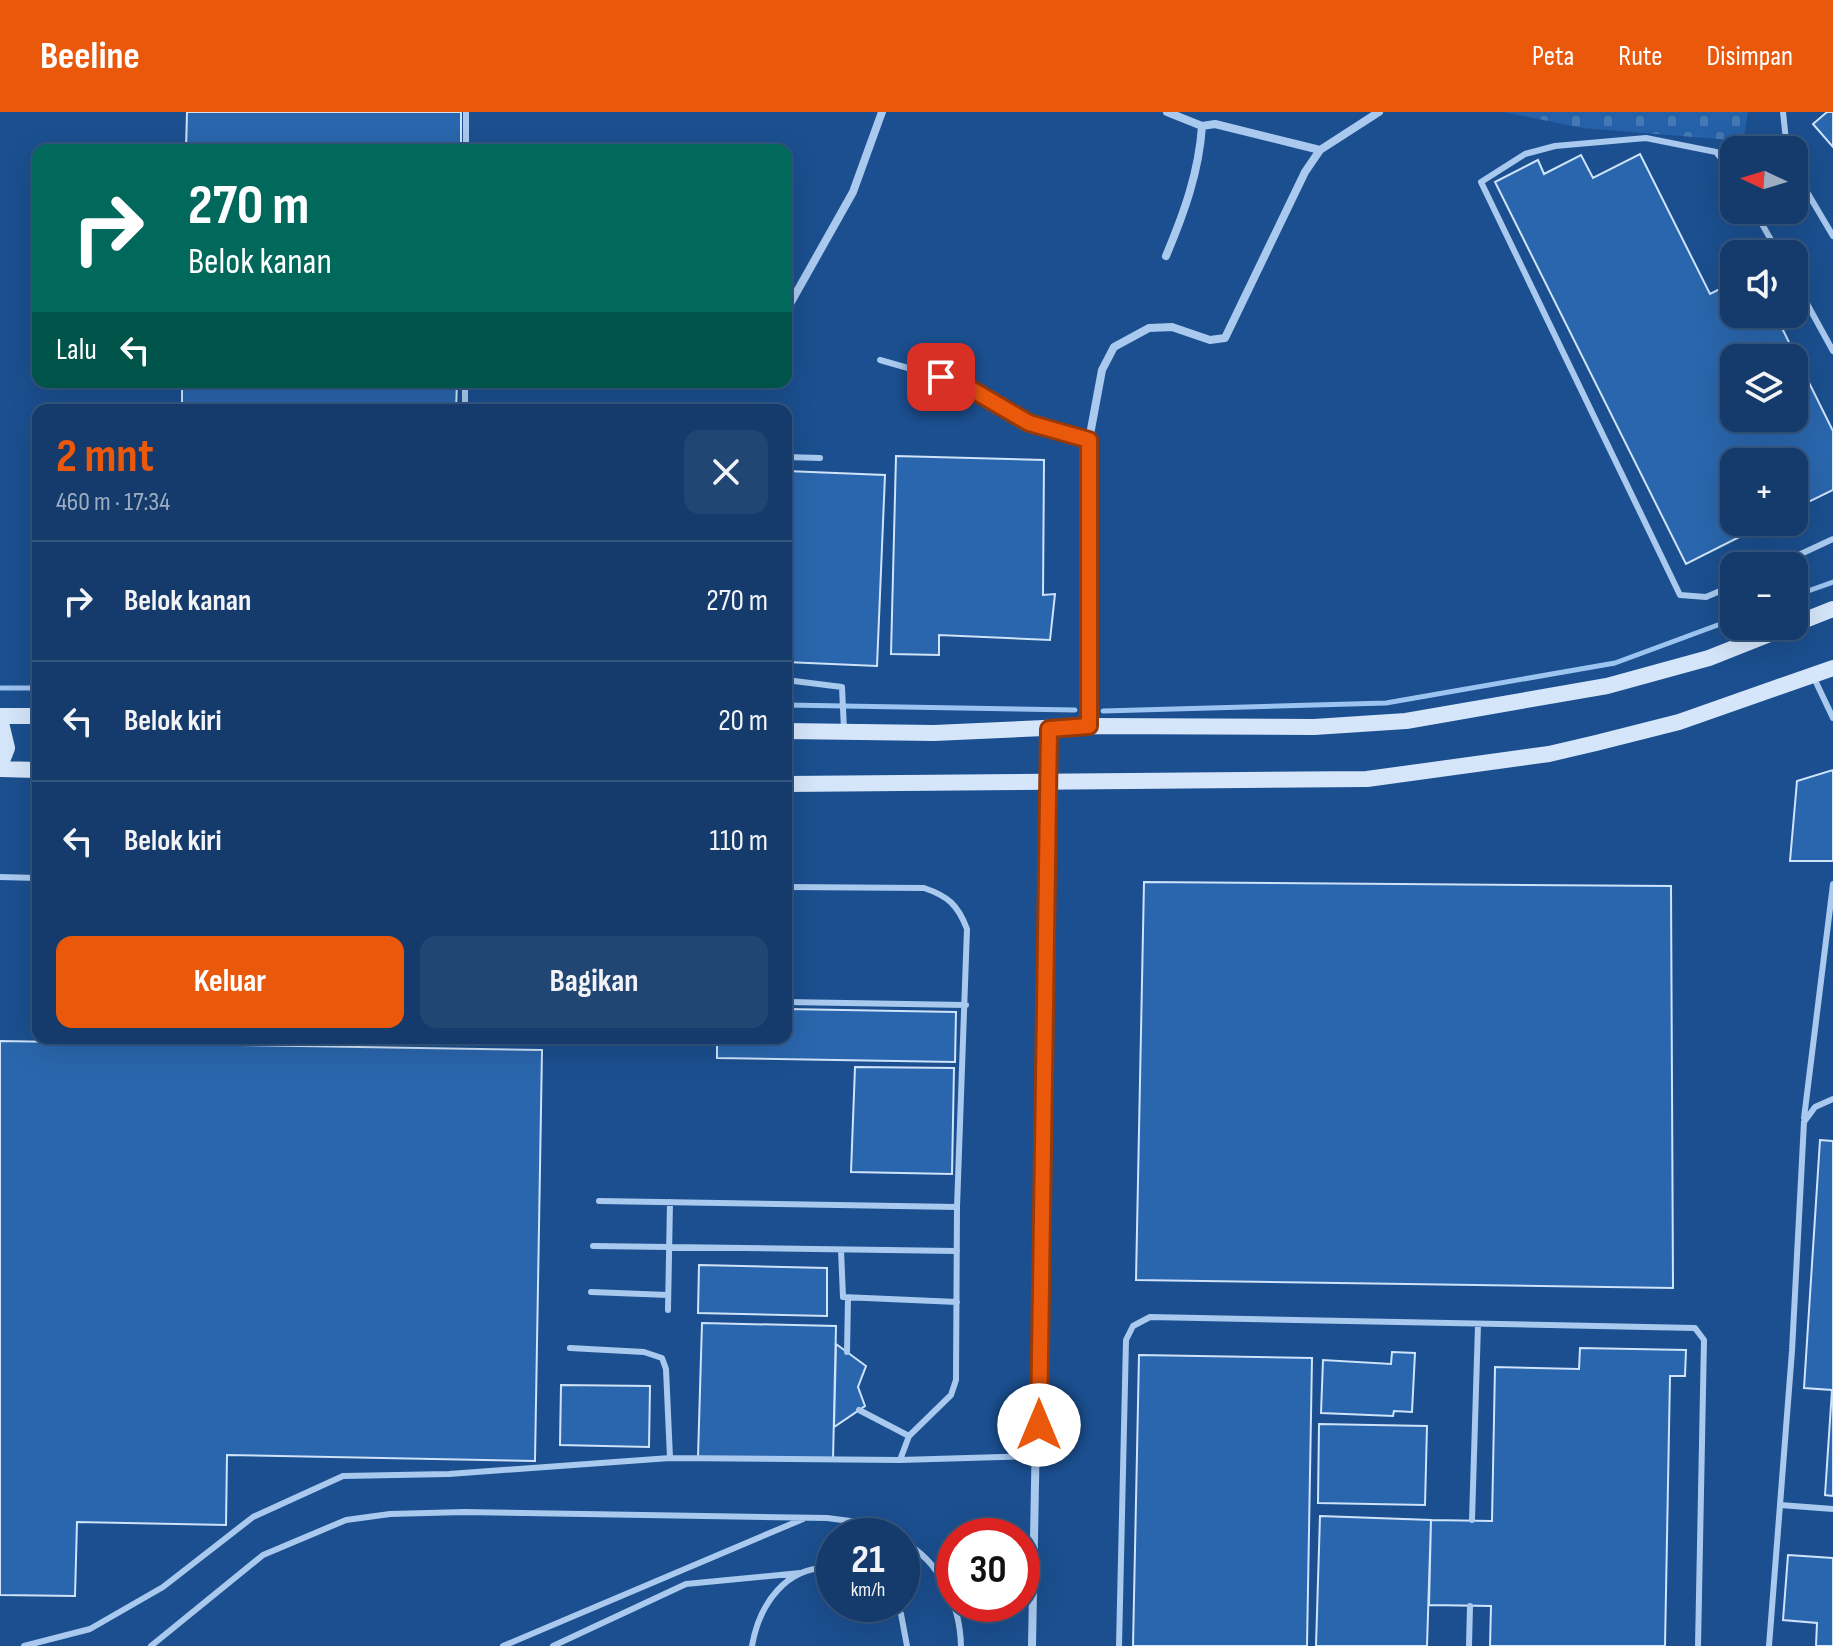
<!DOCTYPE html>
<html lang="id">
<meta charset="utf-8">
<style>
:root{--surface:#143b6b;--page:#214673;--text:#f1f3f6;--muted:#9dadc1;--line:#33557e;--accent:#ea580c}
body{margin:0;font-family:"Sofia Sans Condensed",sans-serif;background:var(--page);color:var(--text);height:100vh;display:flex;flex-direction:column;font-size:30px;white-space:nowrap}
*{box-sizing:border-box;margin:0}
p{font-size:26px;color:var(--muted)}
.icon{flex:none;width:44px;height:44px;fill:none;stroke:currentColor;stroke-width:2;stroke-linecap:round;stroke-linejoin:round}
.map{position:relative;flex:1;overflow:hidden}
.details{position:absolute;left:32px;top:292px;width:760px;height:640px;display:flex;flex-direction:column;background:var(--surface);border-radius:16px;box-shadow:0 8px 32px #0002,0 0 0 2px var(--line)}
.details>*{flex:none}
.banner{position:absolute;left:32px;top:32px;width:760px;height:244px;border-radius:16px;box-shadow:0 8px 32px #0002,0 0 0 2px var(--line);background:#00695c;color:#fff;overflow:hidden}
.needle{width:52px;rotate:274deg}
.controls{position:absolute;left:1720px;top:24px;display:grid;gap:16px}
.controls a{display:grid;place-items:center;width:88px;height:88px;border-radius:16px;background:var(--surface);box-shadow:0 8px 32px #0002,0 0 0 2px var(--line);font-size:40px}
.speed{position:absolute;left:816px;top:1406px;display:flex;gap:16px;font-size:40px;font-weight:700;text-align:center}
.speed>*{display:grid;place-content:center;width:104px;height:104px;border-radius:50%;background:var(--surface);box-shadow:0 8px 32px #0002,0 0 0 2px var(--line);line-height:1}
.speed small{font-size:20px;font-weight:400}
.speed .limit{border:12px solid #d22;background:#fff;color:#111}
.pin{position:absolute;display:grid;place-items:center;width:68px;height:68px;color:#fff;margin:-34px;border-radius:16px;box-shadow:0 4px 12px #0006}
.me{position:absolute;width:88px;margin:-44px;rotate:0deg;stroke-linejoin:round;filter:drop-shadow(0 0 6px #0008)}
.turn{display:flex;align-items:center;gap:28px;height:168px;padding:0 24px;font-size:36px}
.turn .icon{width:104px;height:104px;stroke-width:2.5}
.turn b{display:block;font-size:56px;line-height:68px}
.then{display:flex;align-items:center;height:76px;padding:0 24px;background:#0003;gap:16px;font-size:30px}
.round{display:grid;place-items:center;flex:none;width:84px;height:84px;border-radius:16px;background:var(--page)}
.overview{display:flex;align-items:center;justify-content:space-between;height:136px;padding:0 24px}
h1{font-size:48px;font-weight:700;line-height:60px;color:var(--accent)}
.primary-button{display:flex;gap:16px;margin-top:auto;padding:16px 24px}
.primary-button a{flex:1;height:92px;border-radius:16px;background:var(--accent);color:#fff;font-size:32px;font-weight:700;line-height:92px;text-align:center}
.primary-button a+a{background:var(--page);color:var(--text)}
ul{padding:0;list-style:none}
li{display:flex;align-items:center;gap:24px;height:120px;padding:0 24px;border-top:2px solid var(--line)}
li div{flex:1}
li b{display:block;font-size:30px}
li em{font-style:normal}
header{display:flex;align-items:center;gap:48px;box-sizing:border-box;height:112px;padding:0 40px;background:var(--accent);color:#fff}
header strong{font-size:38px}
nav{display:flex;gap:44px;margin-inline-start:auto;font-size:28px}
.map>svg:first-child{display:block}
.cemetery{fill:url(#cemetery-stones)}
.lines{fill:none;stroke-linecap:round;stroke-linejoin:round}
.stream{stroke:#9cc4f0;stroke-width:5}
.building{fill:#2a66ad;stroke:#cfe3fa;stroke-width:2;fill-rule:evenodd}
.lane{stroke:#a9c9ee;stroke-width:6}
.street{stroke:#a9c9ee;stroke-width:8}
.secondary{stroke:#d6e6fa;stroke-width:16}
.route-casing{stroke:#983908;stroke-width:20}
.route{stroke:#ea580c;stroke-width:14}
</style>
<header>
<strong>Beeline</strong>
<nav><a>Peta</a><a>Rute</a><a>Disimpan</a></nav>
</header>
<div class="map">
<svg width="1833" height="1534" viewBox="0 0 1833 1534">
<defs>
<pattern id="cemetery-stones" width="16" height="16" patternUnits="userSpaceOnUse" patternTransform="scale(2)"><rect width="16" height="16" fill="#2461a8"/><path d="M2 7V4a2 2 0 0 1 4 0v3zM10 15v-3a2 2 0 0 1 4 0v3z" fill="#4579b5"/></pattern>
</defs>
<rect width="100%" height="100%" fill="#1b4f8f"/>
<path class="cemetery" d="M1504 0H1748L1743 29 1582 16Z"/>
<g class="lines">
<path class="stream" d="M1794 484 1833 470
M0 576H38
M786 593 1075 598
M1103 599 1386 591 1615 551 1734 507"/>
</g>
<path class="building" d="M187 0H461V38H186Z
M1827 0H1833V35L1813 12Z
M1640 42 1710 182 1734 170V202H1775L1833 319V378L1794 397V350H1734V410H1769L1686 452 1495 70 1538 48 1544 62 1581 43 1593 66ZM1734 246H1794V306H1734Z
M182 270H457L456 298H182Z
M896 344 1044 348 1043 483 1055 482 1050 528 939 523V543L891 542Z
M786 359 885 363 877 554 786 550Z
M1833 658V749H1790L1797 669Z
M1144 770 1671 774 1673 1176 1136 1168Z
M786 897 956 900 955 950 717 946V926H786Z
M0 929 542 938 535 1349 227 1343 226 1413 77 1410 75 1484 0 1483Z
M855 955 954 956 952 1062 851 1060Z
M1820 1028 1833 1029V1384L1825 1383 1832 1278 1804 1276Z
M699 1153 827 1156V1204L698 1201Z
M702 1211 836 1214 833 1348 698 1345Z
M836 1232 866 1254 858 1275 865 1294 834 1315Z
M1580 1236 1686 1238 1685 1264H1670L1665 1534H1490L1491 1494 1429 1493 1431 1408 1492 1409 1495 1255 1579 1257Z
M1392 1240 1415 1241 1412 1300 1394 1299 1393 1304 1321 1301 1323 1248 1391 1252Z
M1139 1243 1312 1246 1307 1534H1133Z
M561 1273 650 1274 649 1335 560 1333Z
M1319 1312 1427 1314 1425 1393 1318 1391Z
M1320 1404 1431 1408 1427 1534H1316Z
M1788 1443 1833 1446V1534H1816L1817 1511 1783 1508Z"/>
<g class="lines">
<path class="lane" d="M1783 0 1787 38
M466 38V0
M1794 58 1833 124
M1734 62 1716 40 1646 26 1555 34 1525 42 1481 70 1680 483 1706 485 1734 473
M1754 98 1779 142
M1794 168 1833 239
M880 248 957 270 1029 311 1089 328
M465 298V270
M786 345 820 346
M1775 454 1833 427
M1814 566 1833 606
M786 568 842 575 844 618
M0 765 38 766
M786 775 924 776C948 784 958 793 967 817L957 1095 956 1268 951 1283 909 1324 900 1348
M786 890 966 893
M1804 1006 1833 772
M599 1089 957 1095
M593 1134 957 1139
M841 1138 843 1185 957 1190
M591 1180 668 1183
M668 1198 670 1090
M570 1236 644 1240 662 1246 666 1257 670 1346
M847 1240 848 1186
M859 1298 909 1324
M1780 1393 1833 1397
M1472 1408 1478 1213
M902 1429C940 1449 960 1492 961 1534
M894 1492 901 1502 907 1534
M24 1534 90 1517 163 1475 253 1405 343 1364 449 1362 670 1346 900 1348 1037 1344
M151 1534 263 1443 346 1408 390 1402 464 1400 827 1406 858 1410 892 1424
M503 1534 803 1407
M553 1534 686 1472 800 1461
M752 1534C759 1493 786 1452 834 1456
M1119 1534 1126 1228 1133 1214 1150 1205 1695 1216 1704 1228 1698 1534
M1469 1534 1470 1494
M1769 1534 1792 1239 1804 1010 1815 995 1833 987"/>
<path class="street" d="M1167 0 1202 14
M1166 144C1184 101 1199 60 1202 14L1215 12 1320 38
M786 199 853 80 882 0
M1089 614V328L1102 258 1114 235 1149 216 1172 215 1210 228 1225 226 1305 60 1320 38 1379 0
M1032 1534 1049 617"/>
<path class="secondary" d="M0 604H38
M0 607 7 636 0 654
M786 619 934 621 1089 614 1314 615 1406 609 1607 574 1709 546 1833 497
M0 657 38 658
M786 672 1367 667 1549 642 1596 631 1679 610 1833 556"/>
</g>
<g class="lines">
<defs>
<path id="route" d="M941 265 971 277 1029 311 1089 328V614L1049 617 1039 1313"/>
</defs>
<use href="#route" class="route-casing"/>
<use href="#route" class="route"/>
</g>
</svg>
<div class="controls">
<a><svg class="needle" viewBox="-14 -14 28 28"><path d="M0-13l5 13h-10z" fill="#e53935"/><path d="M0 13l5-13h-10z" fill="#9dadc1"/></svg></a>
<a><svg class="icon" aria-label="sound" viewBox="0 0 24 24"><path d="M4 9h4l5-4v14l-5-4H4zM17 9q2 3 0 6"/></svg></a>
<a><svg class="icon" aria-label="layers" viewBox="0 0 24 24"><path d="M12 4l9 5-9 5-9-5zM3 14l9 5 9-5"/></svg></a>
<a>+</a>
<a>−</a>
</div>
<div class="speed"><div>21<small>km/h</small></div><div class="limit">30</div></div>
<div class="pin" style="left:941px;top:265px;background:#d93025"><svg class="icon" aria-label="arrive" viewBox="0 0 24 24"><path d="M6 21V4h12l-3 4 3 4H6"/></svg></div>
<svg class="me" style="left:1039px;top:1313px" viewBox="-20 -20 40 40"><circle r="19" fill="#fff"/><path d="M0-13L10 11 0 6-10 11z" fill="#ea580c"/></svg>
<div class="banner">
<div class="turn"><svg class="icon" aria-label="right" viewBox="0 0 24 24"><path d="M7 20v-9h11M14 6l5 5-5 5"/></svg><div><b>270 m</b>Belok kanan</div></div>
<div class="then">Lalu<svg class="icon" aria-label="left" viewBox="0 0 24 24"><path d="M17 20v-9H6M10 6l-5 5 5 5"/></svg></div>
</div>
<section class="details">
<div class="overview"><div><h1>2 mnt</h1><p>460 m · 17:34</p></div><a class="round"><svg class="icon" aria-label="close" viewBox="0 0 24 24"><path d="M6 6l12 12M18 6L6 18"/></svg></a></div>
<ul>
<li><svg class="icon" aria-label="right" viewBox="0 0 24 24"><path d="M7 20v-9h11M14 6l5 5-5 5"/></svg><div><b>Belok kanan</b></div><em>270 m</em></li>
<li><svg class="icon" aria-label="left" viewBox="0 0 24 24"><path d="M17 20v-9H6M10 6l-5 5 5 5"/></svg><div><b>Belok kiri</b></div><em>20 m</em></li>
<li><svg class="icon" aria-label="left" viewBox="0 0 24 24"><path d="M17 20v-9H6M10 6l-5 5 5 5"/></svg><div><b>Belok kiri</b></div><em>110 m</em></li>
</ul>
<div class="primary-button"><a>Keluar</a><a>Bagikan</a></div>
</section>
</div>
